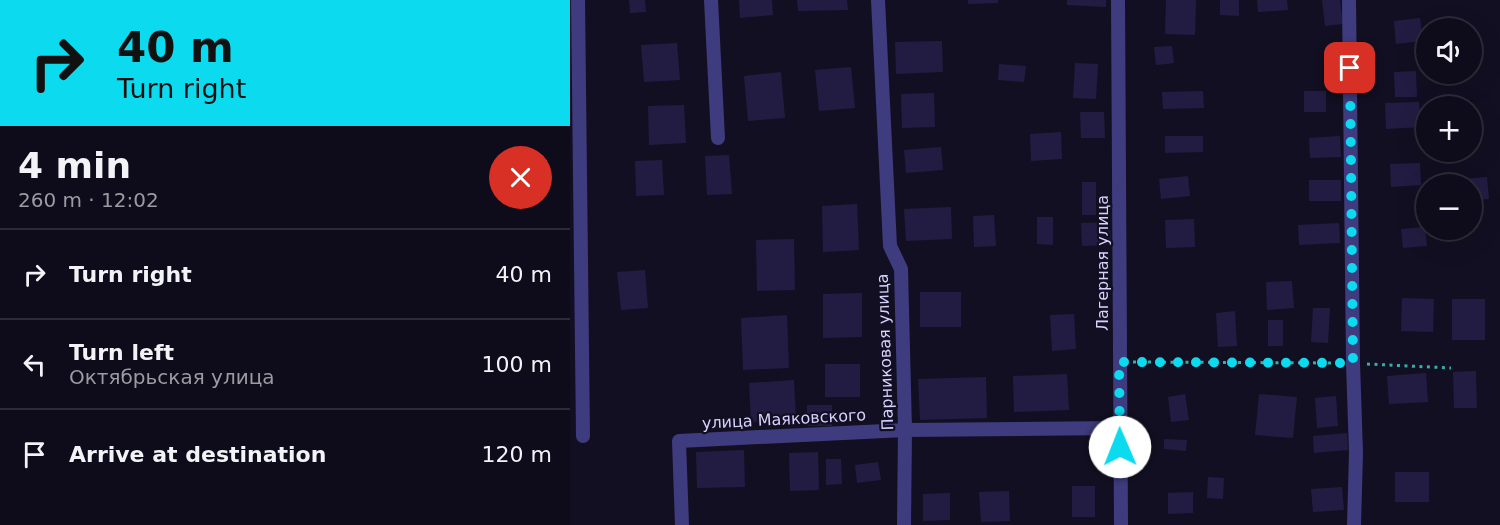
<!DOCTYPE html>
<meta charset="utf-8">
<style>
:root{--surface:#0e0b1a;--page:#1c1927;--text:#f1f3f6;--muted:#9b9ba2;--line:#2e2b39}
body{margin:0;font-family:"DejaVu Sans",sans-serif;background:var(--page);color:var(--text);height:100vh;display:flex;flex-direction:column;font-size:22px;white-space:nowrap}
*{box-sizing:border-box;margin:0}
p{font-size:20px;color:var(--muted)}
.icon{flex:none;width:33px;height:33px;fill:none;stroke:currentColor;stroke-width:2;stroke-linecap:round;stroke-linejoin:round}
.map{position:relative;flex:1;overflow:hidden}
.details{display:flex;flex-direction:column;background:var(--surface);width:570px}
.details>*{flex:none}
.hud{background:#0cdaee;color:#111;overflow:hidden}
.tools{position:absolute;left:846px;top:18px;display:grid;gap:12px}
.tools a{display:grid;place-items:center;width:66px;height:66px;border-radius:50%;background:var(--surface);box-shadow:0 6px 24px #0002,0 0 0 2px var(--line);font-size:30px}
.pin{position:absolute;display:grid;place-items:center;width:51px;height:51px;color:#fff;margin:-26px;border-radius:12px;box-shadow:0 3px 9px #0006}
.me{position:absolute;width:66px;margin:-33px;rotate:359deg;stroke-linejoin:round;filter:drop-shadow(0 0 4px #0008)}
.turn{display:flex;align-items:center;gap:21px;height:126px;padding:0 18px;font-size:27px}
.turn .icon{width:78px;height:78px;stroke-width:2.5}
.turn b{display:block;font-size:42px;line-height:51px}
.round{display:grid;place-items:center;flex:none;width:63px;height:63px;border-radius:32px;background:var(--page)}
.overview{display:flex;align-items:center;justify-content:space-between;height:102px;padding:0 18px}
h1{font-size:36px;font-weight:700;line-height:45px}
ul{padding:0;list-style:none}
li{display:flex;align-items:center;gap:18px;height:90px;padding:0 18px;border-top:2px solid var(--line)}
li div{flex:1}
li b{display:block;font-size:22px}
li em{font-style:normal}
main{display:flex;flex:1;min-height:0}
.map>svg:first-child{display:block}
.building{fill:#231c42}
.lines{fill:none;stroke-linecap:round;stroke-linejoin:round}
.path{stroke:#35aea5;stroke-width:3;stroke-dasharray:3 4.5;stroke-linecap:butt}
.minor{stroke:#3e3c7e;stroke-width:14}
.route{stroke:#0cdaee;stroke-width:10;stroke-dasharray:0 18}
.labels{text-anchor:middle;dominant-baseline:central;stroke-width:4.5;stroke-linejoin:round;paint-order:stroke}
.street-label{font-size:16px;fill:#d6d2fd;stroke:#120f22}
</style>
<main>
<section class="details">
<div class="hud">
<div class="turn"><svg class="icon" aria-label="right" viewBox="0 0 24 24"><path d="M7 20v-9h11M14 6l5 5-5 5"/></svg><div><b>40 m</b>Turn right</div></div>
</div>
<div class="overview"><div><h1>4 min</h1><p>260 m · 12:02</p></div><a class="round" style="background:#d93025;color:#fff"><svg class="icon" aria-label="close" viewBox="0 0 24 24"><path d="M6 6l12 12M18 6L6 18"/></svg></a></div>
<ul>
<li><svg class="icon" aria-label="right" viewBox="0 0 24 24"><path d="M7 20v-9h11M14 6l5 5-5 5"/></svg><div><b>Turn right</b></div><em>40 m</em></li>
<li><svg class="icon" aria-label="left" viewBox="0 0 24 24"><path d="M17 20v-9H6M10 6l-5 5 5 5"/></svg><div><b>Turn left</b><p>Октябрьская улица</p></div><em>100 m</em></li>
<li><svg class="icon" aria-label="arrive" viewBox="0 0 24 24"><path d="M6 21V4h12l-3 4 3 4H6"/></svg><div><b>Arrive at destination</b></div><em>120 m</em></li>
</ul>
</section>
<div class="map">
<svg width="930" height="525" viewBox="0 0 930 525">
<rect width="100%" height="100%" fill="#120f22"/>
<path class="building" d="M59 0H75L76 12 60 13Z
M169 0H202L203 15 170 18Z
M227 0H277L278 10 228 11Z
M398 0H428V3L398 4Z
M497 0H536V7L497 5Z
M596 0H626L625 35 595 34Z
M650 0H669V16L650 15Z
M687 0H717L718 10 688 12Z
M752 0H770L773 24 755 26Z
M850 18 853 41 826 44 824 21Z
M372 41 373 72 326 74 325 42Z
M107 43 110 80 74 82 71 45Z
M602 46 604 63 586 65 584 47Z
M505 63 528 64 526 99 503 98Z
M429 64 456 66 454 82 428 80Z
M281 67 285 108 249 111 245 70Z
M846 71 847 97H825L824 72Z
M211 72 215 118 178 121 174 76Z
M633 91 634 108 593 109 592 92Z
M734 91H756V112H734Z
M364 93 365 127 332 128 331 94Z
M849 102 851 127 816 129 815 103Z
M114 105 116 143 79 145 78 106Z
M510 112H534L535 138H511Z
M491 132 492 159 461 161 460 134Z
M595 136H633V152L595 153Z
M770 136 771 157 740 158 739 138Z
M371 147 373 170 336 173 334 150Z
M159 155 162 194 137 195 135 156Z
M92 160 94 195 66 196 65 161Z
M850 163 851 185 821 187 820 164Z
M618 176 620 196 591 199 589 179Z
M917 177 919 199 902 200V184H893L892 179Z
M739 180H771V201H739Z
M512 182H526V215H512Z
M287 204 289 250 253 252 252 206Z
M381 207 382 239 336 241 334 209Z
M424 215 426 246 404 247 403 216Z
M467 217H483V245L467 244Z
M624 219 625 247 596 248 595 220Z
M540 222 541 245 512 246 511 223Z
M769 223 770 243 729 245 728 225Z
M855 227 857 246 833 248 831 229Z
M224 239 225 290 187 291 186 240Z
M75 270 78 308 51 310 47 272Z
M722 281 724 308 697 310 696 282Z
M350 292H391V327H350Z
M292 293V337L253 338V294Z
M832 298 864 299 863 332 831 331Z
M882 299H915V340H882Z
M743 308H760L758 343 741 342Z
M665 311 667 346 648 347 646 313Z
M504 314 506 349 482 351 480 315Z
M217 315 219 368 173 370 171 318Z
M698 320H713V346H698Z
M255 364H290V397H255Z
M906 371 907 408H884L883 372Z
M856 373 858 402 819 404 817 376Z
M497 374 499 410 444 412 443 376Z
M416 377 417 418 350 420 348 379Z
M224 380 226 419 181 422 179 383Z
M615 394 619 420 601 422 598 397Z
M689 394 727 397 723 438 685 435Z
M766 396 768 426 747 428 745 398Z
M237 405H262V426H237Z
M777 433 778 450 744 453 743 436Z
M594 439 617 440 616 451 594 449Z
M174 450 175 487 127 488 126 452Z
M248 452 249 490 220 491 219 453Z
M256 459H271L272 484 256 485Z
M308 462 311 480 287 483 285 465Z
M825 472H859V502H825Z
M638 477 654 478 653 499 637 498Z
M502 486H525V517H502Z
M772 487 774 510 743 512 741 489Z
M439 491 440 521 411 522 409 492Z
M623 492V513L598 514V493Z
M380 493V520L353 521V494Z"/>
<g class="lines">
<path class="path" d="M563 362 769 363
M797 364 881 368"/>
<path class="minor" d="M8 0 13 436
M141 0 148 138
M308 0 320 246 331 269 335 430 334 525
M548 0 551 525
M779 0 783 363 786 453 784 525
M112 525 109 441 335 430 550 428"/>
</g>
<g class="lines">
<path class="route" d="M550 447 549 362 783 363 780 68"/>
</g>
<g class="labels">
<g class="street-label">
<text transform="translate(532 263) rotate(-90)">Лагерная улица</text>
<text transform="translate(315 352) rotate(-92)">Парниковая улица</text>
<text transform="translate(214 419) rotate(-3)">улица Маяковского</text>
</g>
</g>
</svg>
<div class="tools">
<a><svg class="icon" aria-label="sound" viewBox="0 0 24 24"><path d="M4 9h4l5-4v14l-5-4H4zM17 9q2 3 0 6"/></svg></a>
<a>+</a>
<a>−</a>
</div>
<div class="pin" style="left:780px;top:68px;background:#d93025"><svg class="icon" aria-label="arrive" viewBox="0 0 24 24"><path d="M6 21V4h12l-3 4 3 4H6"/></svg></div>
<svg class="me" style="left:550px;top:447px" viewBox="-20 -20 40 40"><circle r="19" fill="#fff"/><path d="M0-13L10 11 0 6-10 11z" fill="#0cdaee"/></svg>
</div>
</main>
